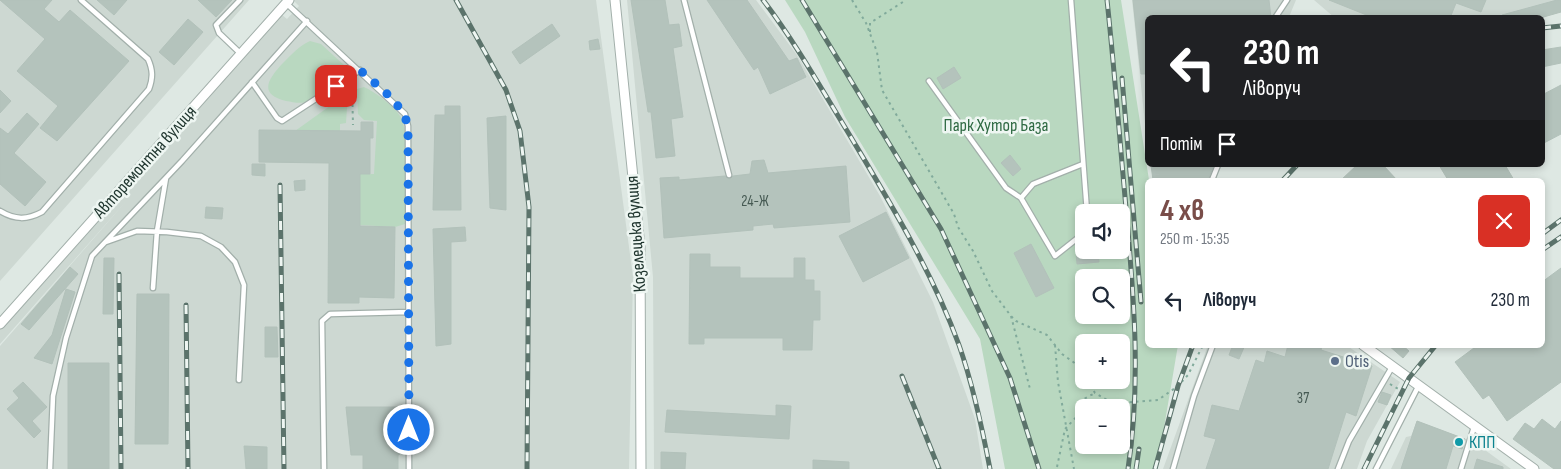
<!DOCTYPE html>
<html lang="uk">
<meta charset="utf-8">
<style>
:root{--surface:#fff;--page:#f2f2f3;--text:#1f2937;--muted:#747a83;--accent:#794d49}
body{margin:0;font-family:"Sofia Sans Condensed",sans-serif;background:var(--page);color:var(--text);height:100vh;display:flex;flex-direction:column;font-size:19px;white-space:nowrap}
*{box-sizing:border-box;margin:0}
p{font-size:16px;color:var(--muted)}
.icon{flex:none;width:28px;height:28px;fill:none;stroke:currentColor;stroke-width:2;stroke-linecap:round;stroke-linejoin:round}
.map{position:relative;flex:1;overflow:hidden}
.sheet{position:absolute;left:1145px;top:178px;width:400px;height:170px;display:flex;flex-direction:column;background:var(--surface);border-radius:8px;box-shadow:0 2px 8px #0003}
.sheet>*{flex:none}
.top-card{position:absolute;left:1145px;top:15px;width:400px;height:152px;border-radius:8px;box-shadow:0 2px 8px #0003;background:#202124;color:#fff;overflow:hidden}
.controls{position:absolute;left:1075px;top:204px;display:grid;gap:10px}
.controls a{display:grid;place-items:center;width:55px;height:55px;border-radius:8px;background:var(--surface);box-shadow:0 2px 8px #0003;font-size:25px}
.pin{position:absolute;display:grid;place-items:center;width:42px;height:42px;color:#fff;margin:-21px;border-radius:10px;box-shadow:0 2px 8px #0006}
.me{position:absolute;width:55px;margin:-28px;rotate:0deg;stroke-linejoin:round;filter:drop-shadow(0 0 4px #0008)}
.turn{display:flex;align-items:center;gap:18px;height:105px;padding:0 15px;font-size:22px}
.turn .icon{width:65px;height:65px;stroke-width:2.5}
.turn b{display:block;font-size:35px;line-height:42px}
.then{display:flex;align-items:center;height:48px;padding:0 15px;background:#0003;gap:10px;font-size:19px}
.round{display:grid;place-items:center;flex:none;width:52px;height:52px;border-radius:8px;background:var(--page)}
.overview{display:flex;align-items:center;justify-content:space-between;height:85px;padding:0 15px}
h1{font-size:30px;font-weight:700;line-height:38px;color:var(--accent)}
ul{padding:0;list-style:none}
li{display:flex;align-items:center;gap:15px;height:75px;padding:0 15px}
li div{flex:1}
li b{display:block;font-size:19px}
li em{font-style:normal}
.map>svg:first-child{display:block}
.built{fill:#cdd8d2}
.green{fill:#b9d8c0;fill-rule:evenodd}
.building{fill:#b4c3bc;stroke:#b2c1ba}
.lines{fill:none;stroke-linecap:round;stroke-linejoin:round}
.lane-casing{stroke:#a2afaa;stroke-width:7}
.street-casing{stroke:#a2afaa;stroke-width:11}
.path{stroke:#81aa9b;stroke-width:2;stroke-dasharray:2.5 4;stroke-linecap:butt}
.lane{stroke:#fff;stroke-width:4.5}
.street{stroke:#fff;stroke-width:9}
.rail-casing{stroke:#5b736b;stroke-width:5}
.rail{stroke:#eef6f2;stroke-width:3;stroke-dasharray:9;stroke-linecap:butt}
.route{stroke:#1a73e8;stroke-width:9;stroke-dasharray:0 16.2}
.service-dot{fill:#5c6f8a;stroke:#eef6f2;stroke-width:2}
.culture-dot{fill:#0f9aa8;stroke:#eef6f2;stroke-width:2}
.labels{text-anchor:middle;dominant-baseline:central;stroke-width:5;stroke-linejoin:round;paint-order:stroke}
.number-label{font-size:15px;fill:#465a53}
.park-label{font-size:18px;fill:#2f6a43;stroke:#eef6f2}
.street-label{font-size:18px;fill:#213730;stroke:#eef6f2}
.service-label{font-size:18px;fill:#4e5e75;stroke:#eef6f2;text-anchor:start}
.culture-label{font-size:18px;fill:#0d838f;stroke:#eef6f2;text-anchor:start}
</style>
<div class="map">
<svg width="1561" height="469" viewBox="0 0 1561 469">
<rect width="100%" height="100%" fill="#dee8e3"/>
<path class="built" d="M0 0H249L0 281Z
M293 0H596L633 277 629 469H0V346L128 199 0 344V321L275 9 287 19 299 6Z
M627 0H756L797 55 880 196 933 302 975 419 983 469H654L653 277Z
M1132 0H1296L1289 17 1148 18 1147 143Z
M1314 0H1561V12L1540 18H1335Z
M1208 345H1346L1400 382 1367 441 1357 469H1163Z
M1417 421 1474 442 1511 469H1391L1406 437 1411 436Z"/>
<path class="green" d="M785 0H1121L1149 180 1148 345H1178L1157 469H1005L980 339 845 117 805 32ZM1084 212H1121V250H1084ZM1084 278H1121V315H1084ZM1084 342H1121V380H1084ZM1084 408H1121V445H1084Z
M310 41 321 44 345 66 346 71C339 80 316 98 306 102 299 104 293 102 286 101 257 94 269 78 283 63 292 54 299 46 310 41Z
M364 87C374 91 395 107 400 116 411 132 405 202 405 224L395 227 360 225V174H374L377 121 364 120 358 114 357 89Z
M348 93 346 123 340 124V131H295Z"/>
<path class="building" d="M0 0H52L44 9 59 22 70 10 129 61 57 141 40 128 58 106 17 71 45 39Z
M97 0H127L114 15Z
M198 0H232L216 17Z
M631 0H665L669 25 679 24 682 46 673 48 683 117 671 119 675 156 656 158 651 112H648Z
M707 0H747L789 61 797 58 806 77 770 94 758 67 754 70Z
M1133 0H1269L1271 18H1148V74H1141Z
M1329 0H1486L1481 12 1456 3 1450 18H1374Z
M1557 0H1561V12L1540 18H1502V15Z
M188 19 203 32 174 65 159 52Z
M552 24 560 36 520 64 512 52Z
M598 39 600 49 590 50 589 41Z
M1561 47V63L1542 67V50Z
M954 67 961 78 943 89 937 78Z
M1561 85V134L1542 144V95Z
M0 90 11 101 0 113Z
M445 106H460L461 210H433L435 115H445Z
M27 113 39 124 14 153 46 182 25 206 0 184V128L8 134Z
M506 116V210L490 208 487 118Z
M361 122H373V138H370V174H360V226L395 227 394 298 359 297V303H328L329 163 259 162V130L361 131Z
M1010 155 1021 169 1013 176 1001 163Z
M764 160 768 173 846 166 850 222 774 228 773 224 753 226V230L664 238 660 178 679 177V180L725 176 730 179 733 176 750 174 752 161Z
M252 164H265V176L252 175Z
M1151 165H1214L1208 180H1153Z
M1357 165H1383L1397 180H1341Z
M1439 165H1505L1514 180H1448Z
M305 180V190L295 191 294 181Z
M206 207 223 208 222 219 205 218Z
M886 212 909 258 863 282 839 236Z
M465 227 466 241 451 242V344L436 346 433 229Z
M1031 244 1054 288 1036 297 1014 253Z
M1098 250 1099 262 1077 264 1076 252Z
M690 254H710V267H740V278H794V258H805V280H814V291H820V320H813L812 350H783V338H704V344H689Z
M104 258H114L113 314H103Z
M70 267 78 274 29 330 21 324Z
M1561 268V382L1507 421 1489 395 1483 399 1455 362 1478 345H1542V282Z
M66 289 75 292 52 364 34 358 52 335Z
M137 294H169L168 444H135Z
M265 327H277L278 357H265Z
M1233 345H1245L1239 359 1229 355Z
M1288 345H1322L1321 350 1372 366 1356 416 1346 412 1328 469H1206L1216 439 1204 436 1212 405 1239 411 1256 360 1264 363 1267 351 1285 357Z
M1388 345H1402L1409 351 1403 358Z
M68 363H109V469H68Z
M23 382 47 407 32 421 41 431 34 438 7 409 19 398 13 391Z
M1382 392 1391 395 1387 405 1378 402Z
M776 405 791 406 789 439 665 432 667 410 776 416Z
M346 407H398L400 454 398 455V469H363V455H351Z
M1542 419 1555 429 1561 421V469H1554L1513 439 1525 423 1534 429Z
M1417 421 1465 439 1462 449 1453 446 1446 469H1401Z
M244 446 267 447V469H246Z
M661 452 686 453 685 469H661Z
M1477 459 1503 467V469H1474Z
M813 460 849 462V469H813Z"/>
<g class="lines">
<defs>
<path id="lane" d="M240 0 216 25 219 33 241 54
M684 0 729 175
M1071 0 1087 212
M286 3 405 114 408 126 409 469
M1275 18 1287 0
M929 81 1006 188 1021 198 1055 256 1084 233
M252 82 277 118 282 121 360 70
M1212 180 1218 165
M1021 198 1033 184 1083 164
M0 211C15 220 27 220 42 212L149 89C153 78 153 70 148 59L81 0
M106 242 137 231 167 232 201 236 221 247 235 262 244 285 239 380
M153 288 157 231 166 178
M50 469 53 396 66 338 92 256 182 161 307 21
M324 469 322 321 330 314 409 312
M1173 469 1194 396 1213 345
M1338 469 1349 441 1392 367
M1376 469 1419 385
M1461 469 1474 427"/>
<path id="street" d="M615 0 640 247 641 469
M0 324 289 0
M1363 345 1534 469"/>
</defs>
<use href="#lane" class="lane-casing"/>
<use href="#street" class="street-casing"/>
<path class="path" d="M852 0 866 23 877 52 882 90 954 214 958 227 973 251 992 291 1011 316 1016 321 1047 335 1062 354 1076 364 1084 375
M870 32V23L906 0
M352 85 353 125
M1011 316 1030 389
M1055 345 1058 382 1074 469
M1087 380 1095 393 1107 400 1121 403 1158 400 1178 386 1188 375 1203 345
M1390 384 1405 393
M1057 467 1065 429 1080 413V401L1095 393"/>
<use href="#lane" class="lane"/>
<use href="#street" class="street"/>
<defs>
<path id="rail" d="M456 0 506 90 520 131 529 207 527 469
M763 0C795 42 821 88 849 134 889 201 932 271 959 345 973 385 982 427 990 469
M802 0 941 229 1010 378 1039 469
M1107 0C1114 65 1119 131 1125 197 1133 288 1142 378 1128 469
M1542 28 1561 26
M1122 78 1141 302
M1283 180 1297 165
M280 185 284 469
M1542 234 1561 220
M1542 250 1561 237
M119 274 121 469
M186 305 188 469
M902 376 939 469
M1136 469 1139 449
M1155 469 1178 386 1193 345
M1364 469 1409 378 1436 345"/>
</defs>
<use href="#rail" class="rail-casing"/>
<use href="#rail" class="rail"/>
</g>
<g class="lines">
<path class="route" d="M336 86 360 70C377 86 402 102 408 126L409 430"/>
</g>
<circle class="service-dot" cx="1335" cy="361" r="5"/>
<circle class="culture-dot" cx="1459" cy="442" r="5"/>
<g class="labels">
<g class="number-label">
<text x="755" y="201">24-Ж</text>
<text x="1303" y="398">37</text>
</g>
<g class="park-label">
<text x="996" y="125">Парк Хутор База</text>
</g>
<g class="street-label">
<text transform="translate(145 162) rotate(-48)">Авторемонтна вулиця</text>
<text transform="translate(636 234) rotate(-94)">Козелецька вулиця</text>
</g>
<g class="service-label">
<text x="1345" y="361">Otis</text>
</g>
<g class="culture-label">
<text x="1469" y="442">КПП</text>
</g>
</g>
</svg>
<div class="controls">
<a><svg class="icon" aria-label="sound" viewBox="0 0 24 24"><path d="M4 9h4l5-4v14l-5-4H4zM17 9q2 3 0 6"/></svg></a>
<a><svg class="icon" aria-label="search" viewBox="0 0 24 24"><circle cx="10" cy="10" r="6"/><path d="M15 15l6 6"/></svg></a>
<a>+</a>
<a>−</a>
</div>
<div class="pin" style="left:336px;top:86px;background:#d93025"><svg class="icon" aria-label="arrive" viewBox="0 0 24 24"><path d="M6 21V4h12l-3 4 3 4H6"/></svg></div>
<svg class="me" style="left:409px;top:430px" viewBox="-20 -20 40 40"><circle r="17" fill="#1a73e8" stroke="#fff" stroke-width="3"/><path d="M0-11L8 9 0 5-8 9z" fill="#fff"/></svg>
<div class="top-card">
<div class="turn"><svg class="icon" aria-label="left" viewBox="0 0 24 24"><path d="M17 20v-9H6M10 6l-5 5 5 5"/></svg><div><b>230 m</b>Ліворуч</div></div>
<div class="then">Потім<svg class="icon" aria-label="arrive" viewBox="0 0 24 24"><path d="M6 21V4h12l-3 4 3 4H6"/></svg></div>
</div>
<section class="sheet">
<div class="overview"><div><h1>4 хв</h1><p>250 m · 15:35</p></div><a class="round" style="background:#d93025;color:#fff"><svg class="icon" aria-label="close" viewBox="0 0 24 24"><path d="M6 6l12 12M18 6L6 18"/></svg></a></div>
<ul>
<li><svg class="icon" aria-label="left" viewBox="0 0 24 24"><path d="M17 20v-9H6M10 6l-5 5 5 5"/></svg><div><b>Ліворуч</b></div><em>230 m</em></li>
</ul>
</section>
</div>
